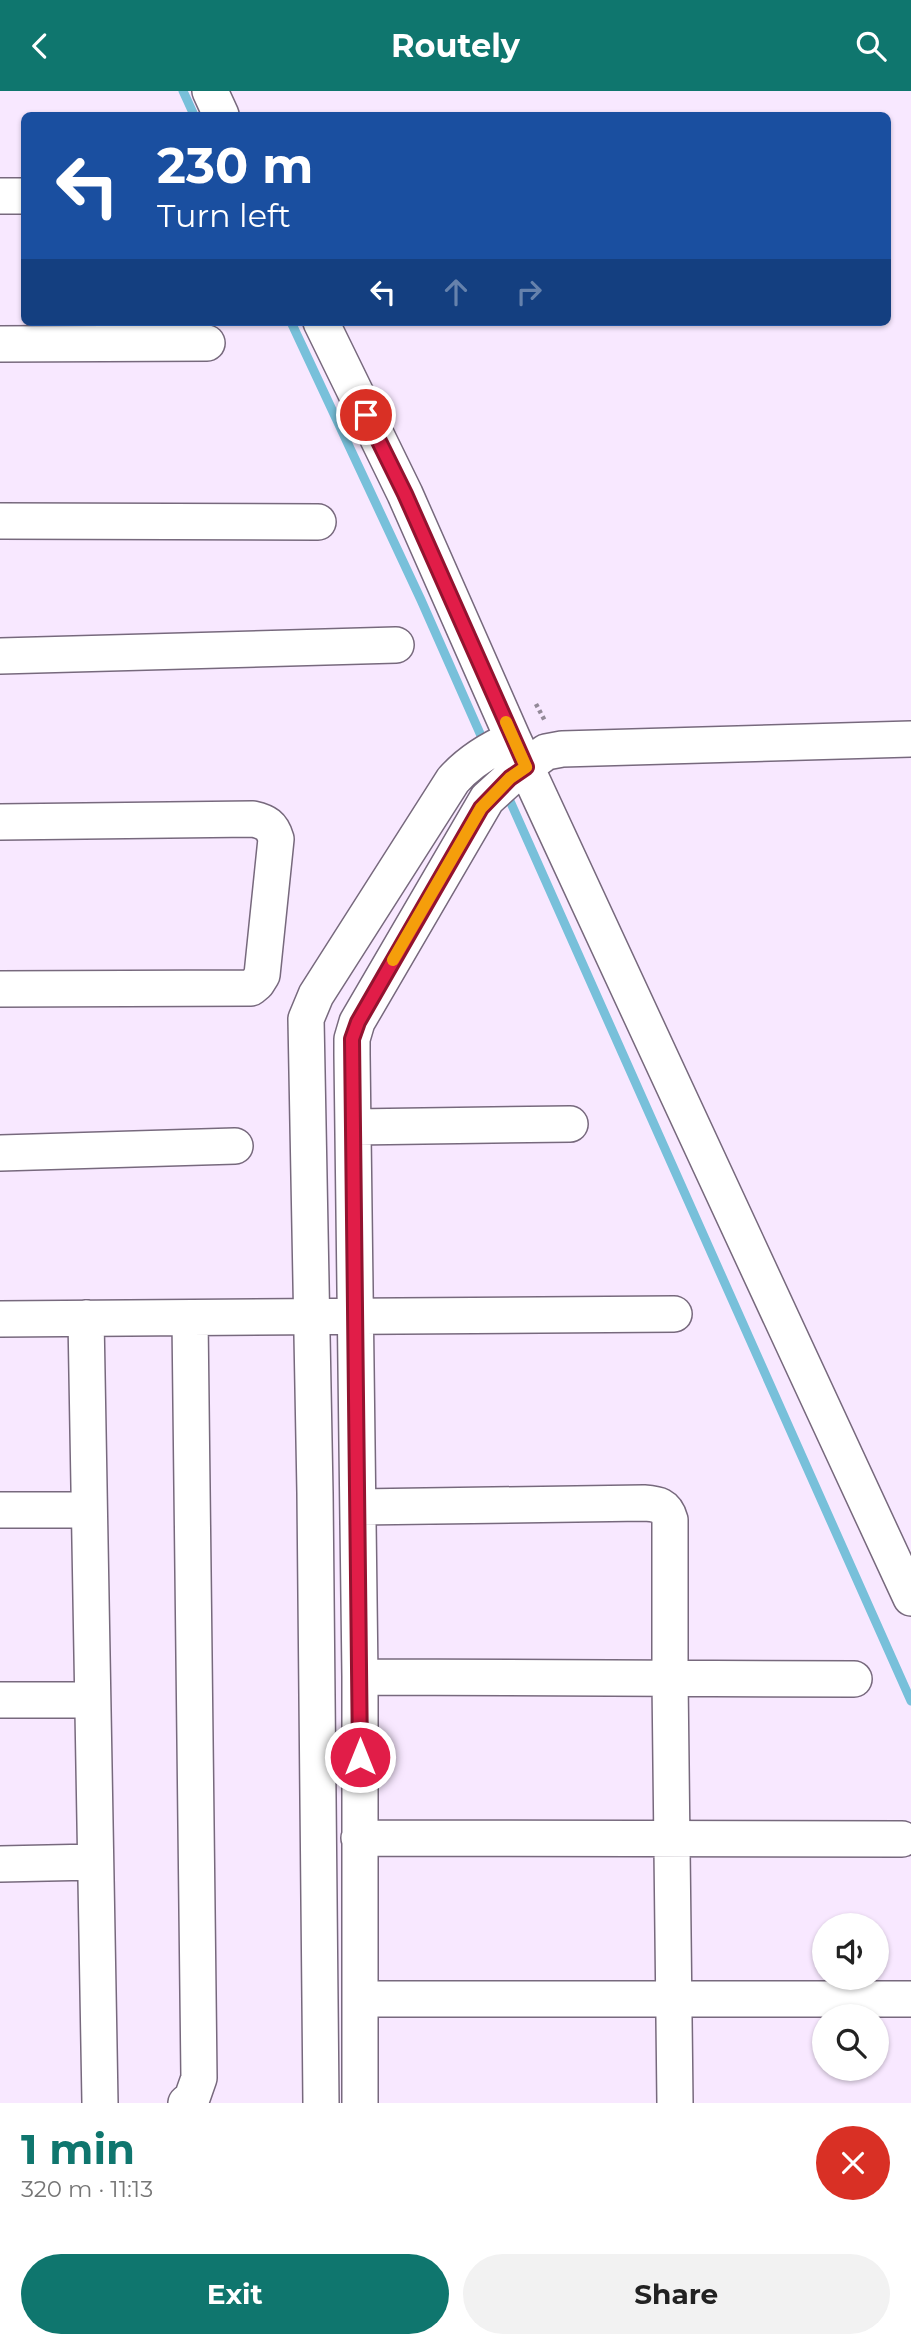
<!DOCTYPE html>
<meta charset="utf-8">
<style>
:root{--surface:#fff;--page:#f2f2f2;--text:#222;--muted:#767676;--accent:#0f766e}
body{margin:0;font-family:Montserrat,sans-serif;background:var(--page);color:var(--text);height:100vh;display:flex;flex-direction:column;font-size:26px;white-space:nowrap}
*{box-sizing:border-box;margin:0}
p{font-size:23px;color:var(--muted)}
.icon{flex:none;width:38px;height:38px;fill:none;stroke:currentColor;stroke-width:2;stroke-linecap:round;stroke-linejoin:round}
.map{position:relative;height:2012px;overflow:hidden}
.sheet{display:flex;flex-direction:column;background:var(--surface);flex:1}
.sheet>*{flex:none}
.guide{position:absolute;left:21px;top:21px;width:870px;height:214px;border-radius:10px;box-shadow:0 2px 5px #0004;background:#1a4fa0;color:#fff;overflow:hidden}
.controls{position:absolute;left:812px;top:1822px;display:grid;gap:14px}
.controls a{display:grid;place-items:center;width:77px;height:77px;border-radius:50%;background:var(--surface);box-shadow:0 2px 5px #0004;font-size:35px}
.pin{position:absolute;display:grid;place-items:center;width:60px;height:60px;color:#fff;margin:-30px;border:4px solid #fff;border-radius:50%;box-shadow:0 2px 7px #0007}
.me{position:absolute;width:77px;margin:-38px;rotate:0deg;stroke-linejoin:round;filter:drop-shadow(0 0 5px #0008)}
.turn{display:flex;align-items:center;gap:24px;height:147px;padding:0 21px;font-size:32px}
.turn .icon{width:91px;height:91px;stroke-width:2.5}
.turn b{display:block;font-size:49px;line-height:60px}
.lanes{display:flex;align-items:center;height:66px;padding:0 21px;background:#0003;justify-content:center;gap:35px;direction:ltr}
.lanes .off{opacity:.35}
.round{display:grid;place-items:center;flex:none;width:74px;height:74px;border-radius:37px;background:var(--page)}
.head{display:flex;align-items:center;justify-content:space-between;height:119px;padding:0 21px}
h1{font-size:42px;font-weight:700;line-height:52px;color:var(--accent)}
.cta{display:flex;gap:14px;margin-top:auto;padding:14px 21px}
.cta a{flex:1;height:80px;border-radius:42px;background:var(--accent);color:#fff;font-size:28px;font-weight:700;line-height:80px;text-align:center}
.cta a+a{background:var(--page);color:var(--text)}
header{display:flex;justify-content:space-between;align-items:center;height:91px;padding:0 21px;background:var(--accent);color:#fff;font-size:32px;font-weight:700}
.map>svg:first-child{display:block}
.lines{fill:none;stroke-linecap:round;stroke-linejoin:round}
.stream{stroke:#78c0da;stroke-width:9}
.minor-casing{stroke:#77697d;stroke-width:38}
.path{stroke:#938998;stroke-width:4.5;stroke-dasharray:3.5 3.5;stroke-linecap:butt}
.minor{stroke:#fff;stroke-width:35}
.route-casing{stroke:#92132f;stroke-width:18}
.route{stroke:#e11d48;stroke-width:12}
.slow{stroke:#f59e0b;stroke-width:12}
</style>
<header><svg class="icon" aria-label="back" viewBox="0 0 24 24"><path d="M15 5l-7 7 7 7"/></svg>Routely<svg class="icon" aria-label="search" viewBox="0 0 24 24"><circle cx="10" cy="10" r="6"/><path d="M15 15l6 6"/></svg></header>
<div class="map">
<svg width="911" height="2012" viewBox="0 0 911 2012">
<rect width="100%" height="100%" fill="#f8e8ff"/>
<g class="lines">
<path class="stream" d="M183 0 194 24
M291 231 421 509 486 656
M506 701 911 1610"/>
<defs>
<path id="minor" d="M210 0 221 24
M0 105H24
M321 231 405 403 513 648 911 1507
M0 253 207 252
M0 430 318 431
M0 565 396 554
M0 731 253 728C266 731 272 734 276 748L262 884 257 892 251 897 0 898
M354 1036 570 1033
M0 1062 235 1055
M86 1227 100 2012
M0 1228 674 1223
M358 1416 644 1412C658 1413 666 1414 670 1429V1588L675 2012
M0 1419H89
M360 1586 854 1588
M0 1609H92
M359 1747 902 1748
M0 1773 95 1771
M360 1908H911
M186 2012 192 2007 199 1987 190 1227
M321 2012 315 1402 306 928 316 904 453 689C469 671 490 658 513 648
M360 2012V1586L352 964V948L357 931 487 708 510 687 546 661 562 658 911 648"/>
</defs>
<use href="#minor" class="minor-casing"/>
<path class="path" d="M536 613 545 630"/>
<use href="#minor" class="minor"/>
</g>
<g class="lines">
<defs>
<path id="route" d="M360 1666 352 948 358 931 481 717 510 687 526 676 405 403 366 324"/>
</defs>
<use href="#route" class="route-casing"/>
<use href="#route" class="route"/>
<path class="slow" d="M393 869 481 717 510 687 526 676 506 631"/>
</g>
</svg>
<div class="controls">
<a><svg class="icon" aria-label="sound" viewBox="0 0 24 24"><path d="M4 9h4l5-4v14l-5-4H4zM17 9q2 3 0 6"/></svg></a>
<a><svg class="icon" aria-label="search" viewBox="0 0 24 24"><circle cx="10" cy="10" r="6"/><path d="M15 15l6 6"/></svg></a>
</div>
<div class="pin" style="left:366px;top:324px;background:#d93025"><svg class="icon" aria-label="arrive" viewBox="0 0 24 24"><path d="M6 21V4h12l-3 4 3 4H6"/></svg></div>
<svg class="me" style="left:360px;top:1666px" viewBox="-20 -20 40 40"><circle r="17" fill="#e11d48" stroke="#fff" stroke-width="3"/><path d="M0-11L8 9 0 5-8 9z" fill="#fff"/></svg>
<div class="guide">
<div class="turn"><svg class="icon" aria-label="left" viewBox="0 0 24 24"><path d="M17 20v-9H6M10 6l-5 5 5 5"/></svg><div><b>230 m</b>Turn left</div></div>
<div class="lanes"><svg class="icon" aria-label="left" viewBox="0 0 24 24"><path d="M17 20v-9H6M10 6l-5 5 5 5"/></svg><svg class="icon off" aria-label="ahead" viewBox="0 0 24 24"><path d="M12 20V5M6 11l6-6 6 6"/></svg><svg class="icon off" aria-label="right" viewBox="0 0 24 24"><path d="M7 20v-9h11M14 6l5 5-5 5"/></svg></div>
</div>
</div>
<section class="sheet">
<div class="head"><div><h1>1 min</h1><p>320 m · 11:13</p></div><a class="round" style="background:#d93025;color:#fff"><svg class="icon" aria-label="close" viewBox="0 0 24 24"><path d="M6 6l12 12M18 6L6 18"/></svg></a></div>
<div class="cta"><a>Exit</a><a>Share</a></div>
</section>
